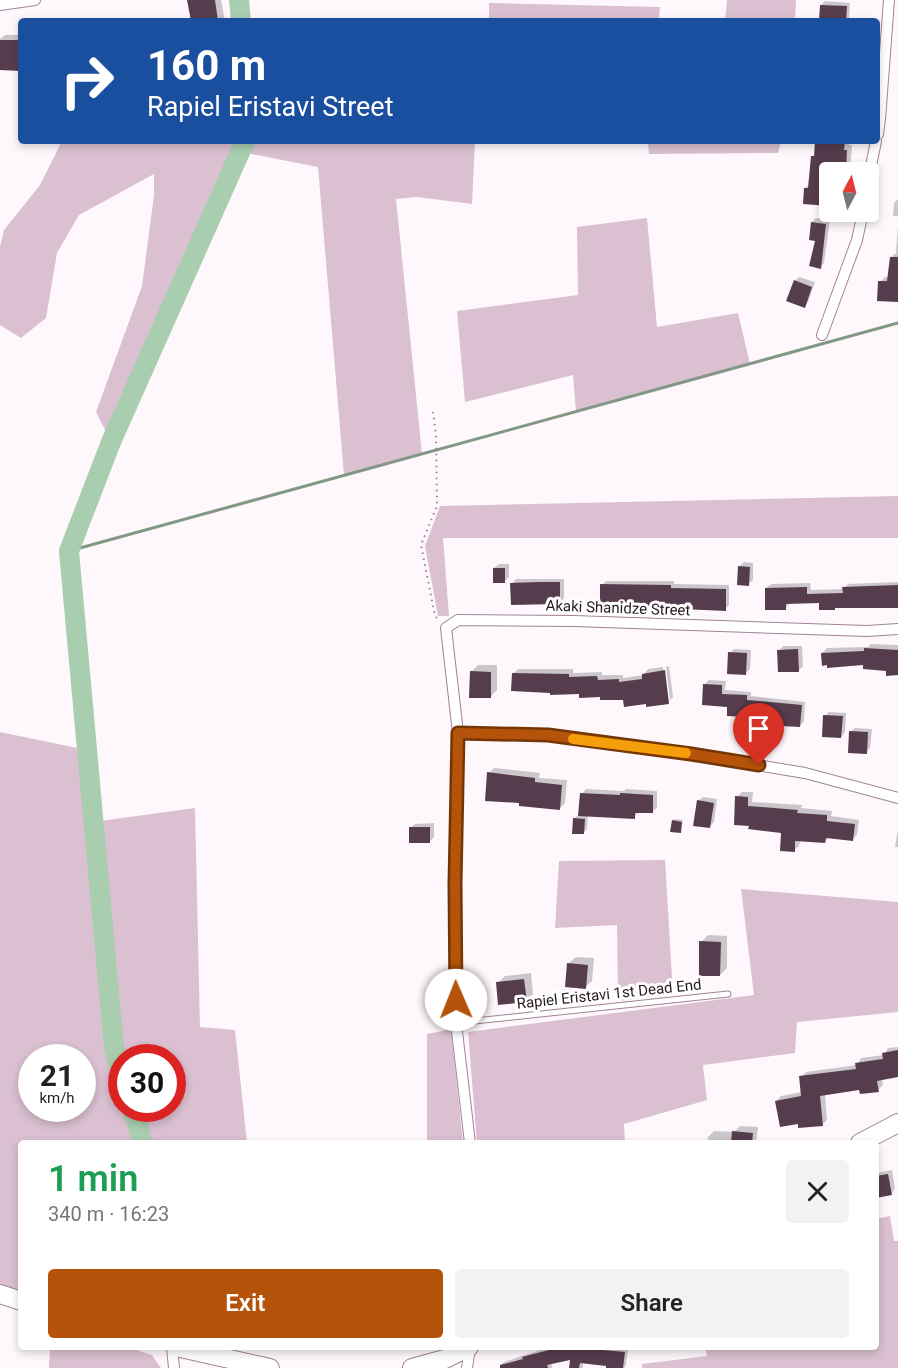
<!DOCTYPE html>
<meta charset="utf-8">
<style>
:root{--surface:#fff;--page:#f2f2f2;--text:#222;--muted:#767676;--accent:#b45309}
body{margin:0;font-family:Roboto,sans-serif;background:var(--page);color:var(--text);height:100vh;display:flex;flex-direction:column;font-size:22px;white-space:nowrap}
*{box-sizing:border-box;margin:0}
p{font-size:20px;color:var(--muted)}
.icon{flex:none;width:33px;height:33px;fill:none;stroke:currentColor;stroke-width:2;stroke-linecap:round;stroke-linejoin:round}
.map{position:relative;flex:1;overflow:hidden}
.sheet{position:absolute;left:18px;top:1140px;width:861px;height:210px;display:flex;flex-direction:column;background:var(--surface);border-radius:6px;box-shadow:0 3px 9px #0003}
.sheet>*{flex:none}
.guide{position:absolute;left:18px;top:18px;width:862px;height:126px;border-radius:6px;box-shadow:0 3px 9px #0003;background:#1a4fa0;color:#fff;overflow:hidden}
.needle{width:39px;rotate:7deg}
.tools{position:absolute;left:819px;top:162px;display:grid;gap:12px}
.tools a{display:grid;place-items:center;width:60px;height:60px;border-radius:6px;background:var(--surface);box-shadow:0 3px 9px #0003;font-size:30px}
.speed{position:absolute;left:18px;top:1044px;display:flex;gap:12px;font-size:30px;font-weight:700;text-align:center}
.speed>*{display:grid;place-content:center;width:78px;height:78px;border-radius:50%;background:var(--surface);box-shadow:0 3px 9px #0003;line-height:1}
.speed small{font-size:15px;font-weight:400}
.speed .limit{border:9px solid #d22;background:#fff;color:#111}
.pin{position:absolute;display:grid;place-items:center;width:51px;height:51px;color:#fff;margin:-62px -26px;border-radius:50% 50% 50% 0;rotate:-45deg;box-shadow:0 0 6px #0007}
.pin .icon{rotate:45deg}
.me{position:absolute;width:66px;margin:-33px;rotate:359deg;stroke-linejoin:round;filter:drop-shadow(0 0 4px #0008)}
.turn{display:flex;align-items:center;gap:21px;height:126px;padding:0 30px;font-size:27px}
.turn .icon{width:78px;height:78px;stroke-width:2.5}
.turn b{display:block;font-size:42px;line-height:51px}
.round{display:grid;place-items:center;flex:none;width:63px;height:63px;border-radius:6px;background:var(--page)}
.headline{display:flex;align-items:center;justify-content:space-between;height:102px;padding:0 30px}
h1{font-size:36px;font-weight:600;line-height:45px;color:#1e9e55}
.action{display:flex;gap:12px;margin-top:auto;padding:12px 30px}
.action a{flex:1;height:69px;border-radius:6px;background:var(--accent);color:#fff;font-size:24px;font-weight:600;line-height:69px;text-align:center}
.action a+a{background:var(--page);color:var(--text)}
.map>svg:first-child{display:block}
.green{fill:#dac0d1;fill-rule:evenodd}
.shadow{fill:#0003}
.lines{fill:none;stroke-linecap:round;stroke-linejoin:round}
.stream{stroke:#829885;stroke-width:3}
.river{stroke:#a9ceaf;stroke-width:20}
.building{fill:#563d4e}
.lane-casing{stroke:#a08497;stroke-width:7}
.street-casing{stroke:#a08497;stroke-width:12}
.highway-casing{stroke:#a08497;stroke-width:20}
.path{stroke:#8f878c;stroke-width:2;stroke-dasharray:1.5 4.5;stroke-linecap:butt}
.lane{stroke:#fff;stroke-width:5}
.street{stroke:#fff;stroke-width:10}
.highway{stroke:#fff;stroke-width:18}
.route-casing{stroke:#753606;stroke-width:15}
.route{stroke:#b45309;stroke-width:10}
.slow{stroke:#f59e0b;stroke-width:10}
.labels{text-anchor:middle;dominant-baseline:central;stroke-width:6;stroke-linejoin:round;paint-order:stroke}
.street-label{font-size:15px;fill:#261b22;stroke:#fff}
</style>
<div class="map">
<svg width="898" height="1368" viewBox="0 0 898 1368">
<rect width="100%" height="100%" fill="#fef8fc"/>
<path class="green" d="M727 0H796L795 21H725Z
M489 3 660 7 659 21H489Z
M62 141H475L472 204 417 197 396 199 422 454 344 475 318 167 241 152 111 442 96 412 142 286 154 195V174L79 215 57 253 46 318 21 338 0 325V247L4 230 40 185Z
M648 141H781L778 153 649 154Z
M647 218 657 327 738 313 750 364 576 412 573 375 465 402 457 311 578 295 577 227Z
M898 496V538H443L449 616H438L425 546 440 506Z
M0 732 87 750 93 822 195 808 200 1027 235 1030 247 1143H21V1295L0 1289ZM32 1058H82V1108H32ZM122 1058H172V1108H122Z
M665 860 673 994 618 1001 617 925 555 928 559 861Z
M741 889 898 902V1012L797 1022 795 1053 703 1065 707 1100 624 1124 625 1143H477L468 1032 754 995Z
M451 1029 463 1143H427V1034Z
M890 1216 894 1241H898V1368H642V1364L707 1356 705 1347H876V1219Z
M50 1347H128L152 1355 161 1368H49Z"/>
<path class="shadow" d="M189 0H221L225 21H192Z
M825 1 850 3 849 19 847 21H820L821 5Z
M5 35H21V69H0V39Z
M817 141H849V145H852L850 171 848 172H830V204L805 188 810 184 812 157 816 154Z
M898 199V216H893L894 203Z
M816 218 830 220 824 263 820 267 817 239 812 222Z
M898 225V301L880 282 885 277H889L891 257 896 253Z
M799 277 815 282 808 302 804 306 795 281Z
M744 562 753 563V580L748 584 739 567Z
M499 564H509V577L505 581 494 568Z
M516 579H564V598L560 602 512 584Z
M606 581H674V584L729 585V605L725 609 627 602 602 585Z
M898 582V606L820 601 790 602 786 608 766 588 771 584 810 583 811 590 844 589 848 584Z
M871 644 898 645V674L822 653 827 648 868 647Z
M783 646H802L803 666 798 671 779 651Z
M734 649 751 650 750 669 746 673 730 653Z
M478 665H497V690L490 697 471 672Z
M669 666 673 697 668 702 580 693 513 674 518 669H573V673L602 672V675H623V678L643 675 648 669 663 667 667 700H670L666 667Z
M709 680 726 681 725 690 751 692V696L805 702 804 721 800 726 751 716 729 706 705 684Z
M829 712 846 713 845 732 841 737 825 716Z
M855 728 872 729 870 748 866 752 850 732Z
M494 768 540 773 539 778 567 780 565 803 560 808 489 773Z
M586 789 624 791 626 789 657 791V808L652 812H639L634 817 588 815 587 829 583 833 574 819 578 815 582 794Z
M742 792H753L752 802 802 805 801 808 832 811 831 816 859 820 857 835 852 840 829 837 825 842 800 840 799 846 794 850 783 831 750 828 737 797Z
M703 797 717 799 714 822 709 827 698 801Z
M675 819 683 820 680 832 673 821Z
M434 823V837L430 841 410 828 415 824Z
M898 829V847H895Z
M708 935 727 936V968L720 975 701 942Z
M576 957 594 958 592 981 585 987 569 963Z
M531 973 533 994 526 1001 498 983 505 976Z
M898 1047V1076L882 1078 883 1085 878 1090 860 1089 825 1094 827 1120 822 1125 799 1122 776 1101 781 1096 802 1092 801 1077 806 1072 857 1065 861 1058 884 1055 888 1048Z
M740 1126 758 1127 756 1143H708V1137L714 1131 734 1132Z
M892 1170 895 1189 891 1194 876 1196V1173Z
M549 1347 628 1349 626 1365 624 1368H607V1364L583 1362V1368H571V1358L551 1363 552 1368H500V1366L504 1362Z"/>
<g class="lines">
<path class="stream" d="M69 551 898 323"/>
<path class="river" d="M239 0 241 21
M122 1074 114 1048 69 551 111 442 245 141
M132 1108 143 1143"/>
</g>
<path class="building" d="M187 0H215L218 21H191Z
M820 5 847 6 846 21H819Z
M0 40H19L21 71 0 70Z
M815 141H845L844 150H847L846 172H830V206L803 204 804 188H808L811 156H814Z
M811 222 826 224 821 269 809 266 815 241 809 240Z
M890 257H898V302L877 301 878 281H887Z
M794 280 812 287 805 308 786 301Z
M738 566 750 567 749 586 737 585Z
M493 568H505V583H493Z
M540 582H560V604L511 605 510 583Z
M600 584 671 585V588L726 589V611L682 609V606L626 607V603H600Z
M898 585V608H835V610H819V603L786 604V610H765V588L807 587V594L843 593 842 587Z
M864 648 898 650V675L886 676V671L863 669V665L827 668V665L822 666 821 653 864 651Z
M798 649 799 672H778L777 650Z
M728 652 747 653 746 675 727 674Z
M665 670 669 704 646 707V704L624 707 623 700H600V697L579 698V694L550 695V693L511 691 512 673 569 674V677L597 676 598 680 619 679V682L642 679V674Z
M470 671 491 672V698H469Z
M703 684 722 685V694L747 695V700L802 705 800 727 781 726 782 724 749 722 750 717 727 716V707L702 705Z
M823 715 843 716 841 738 822 737Z
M849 731 868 732 867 754 848 753Z
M487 772 535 778V782L562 785 560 810 519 806V803L485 801Z
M580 793 620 795V793L653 795V813H635V819L578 816Z
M735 796 748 797V806L798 810 797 813 827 815V821L855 824 853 841 826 838 825 843 795 841V852L780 851 781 833 748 829 749 826 734 825Z
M697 800 714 803 710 828 693 826Z
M573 818 585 819 584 834H572Z
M672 820 682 822 681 833 670 832Z
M409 827H430V843H409Z
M699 941 721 942 720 976H699Z
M567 963 588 965 586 989 565 987Z
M524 979 527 1002 498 1005 496 982Z
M898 1050V1077L877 1081 879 1092 860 1094 859 1090 820 1096 823 1126 798 1128V1124L780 1127 775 1101 801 1096 799 1076 856 1069 855 1063 883 1059 882 1053Z
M732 1131 753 1133 752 1143H731Z
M888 1174 892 1195 876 1198V1176Z
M548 1347H603V1350L625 1352 623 1368H606V1366L580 1363 579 1368H569L570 1360 547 1365 548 1368H500V1365L523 1359 522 1357 549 1350Z"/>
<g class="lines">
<defs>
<path id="lane" d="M456 1023 728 994"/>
<path id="street" d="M0 5 35 0
M878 134 880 119 889 0
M868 181 876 141
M822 335 857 240 863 212
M458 733 548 735 691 754 805 773 898 798
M470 1143 456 1023 455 884 458 733 446 628 458 620 574 621 867 631 898 629
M172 1347 174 1368
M467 1368 470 1347"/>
<path id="highway" d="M860 1143 898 1123
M0 1294 21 1301
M176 1347 270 1368
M412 1368 445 1359 469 1347"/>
</defs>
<use href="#lane" class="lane-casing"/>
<use href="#street" class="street-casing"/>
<use href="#highway" class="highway-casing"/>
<path class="path" d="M433 412 436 436 437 506 421 545 435 616 440 621"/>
<use href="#lane" class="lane"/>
<use href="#street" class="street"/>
<use href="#highway" class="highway"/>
</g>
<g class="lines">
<defs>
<path id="route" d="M456 1000 455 884 458 733 548 735 691 754 759 765"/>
</defs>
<use href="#route" class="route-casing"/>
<use href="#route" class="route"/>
<path class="slow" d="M573 739 686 753"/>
</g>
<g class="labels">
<g class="street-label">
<text transform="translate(618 608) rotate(2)">Akaki Shanidze Street</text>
<text transform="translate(609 994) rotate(-6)">Rapiel Eristavi 1st Dead End</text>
</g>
</g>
</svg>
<div class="tools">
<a><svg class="needle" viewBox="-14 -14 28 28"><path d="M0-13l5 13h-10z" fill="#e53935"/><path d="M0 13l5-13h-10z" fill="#767676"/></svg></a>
</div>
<div class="speed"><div>21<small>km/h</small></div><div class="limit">30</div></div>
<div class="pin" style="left:759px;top:765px;background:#d93025"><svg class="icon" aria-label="arrive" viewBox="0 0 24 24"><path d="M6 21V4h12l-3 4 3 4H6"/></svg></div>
<svg class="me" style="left:456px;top:1000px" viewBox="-20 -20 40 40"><circle r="19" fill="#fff"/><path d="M0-13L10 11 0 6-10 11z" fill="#b45309"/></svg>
<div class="guide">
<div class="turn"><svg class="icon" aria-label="right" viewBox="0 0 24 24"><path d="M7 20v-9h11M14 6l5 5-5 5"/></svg><div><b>160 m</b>Rapiel Eristavi Street</div></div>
</div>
<section class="sheet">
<div class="headline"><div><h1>1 min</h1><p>340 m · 16:23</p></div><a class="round"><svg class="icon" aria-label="close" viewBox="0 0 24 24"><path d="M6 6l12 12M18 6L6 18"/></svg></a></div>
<div class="action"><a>Exit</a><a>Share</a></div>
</section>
</div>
